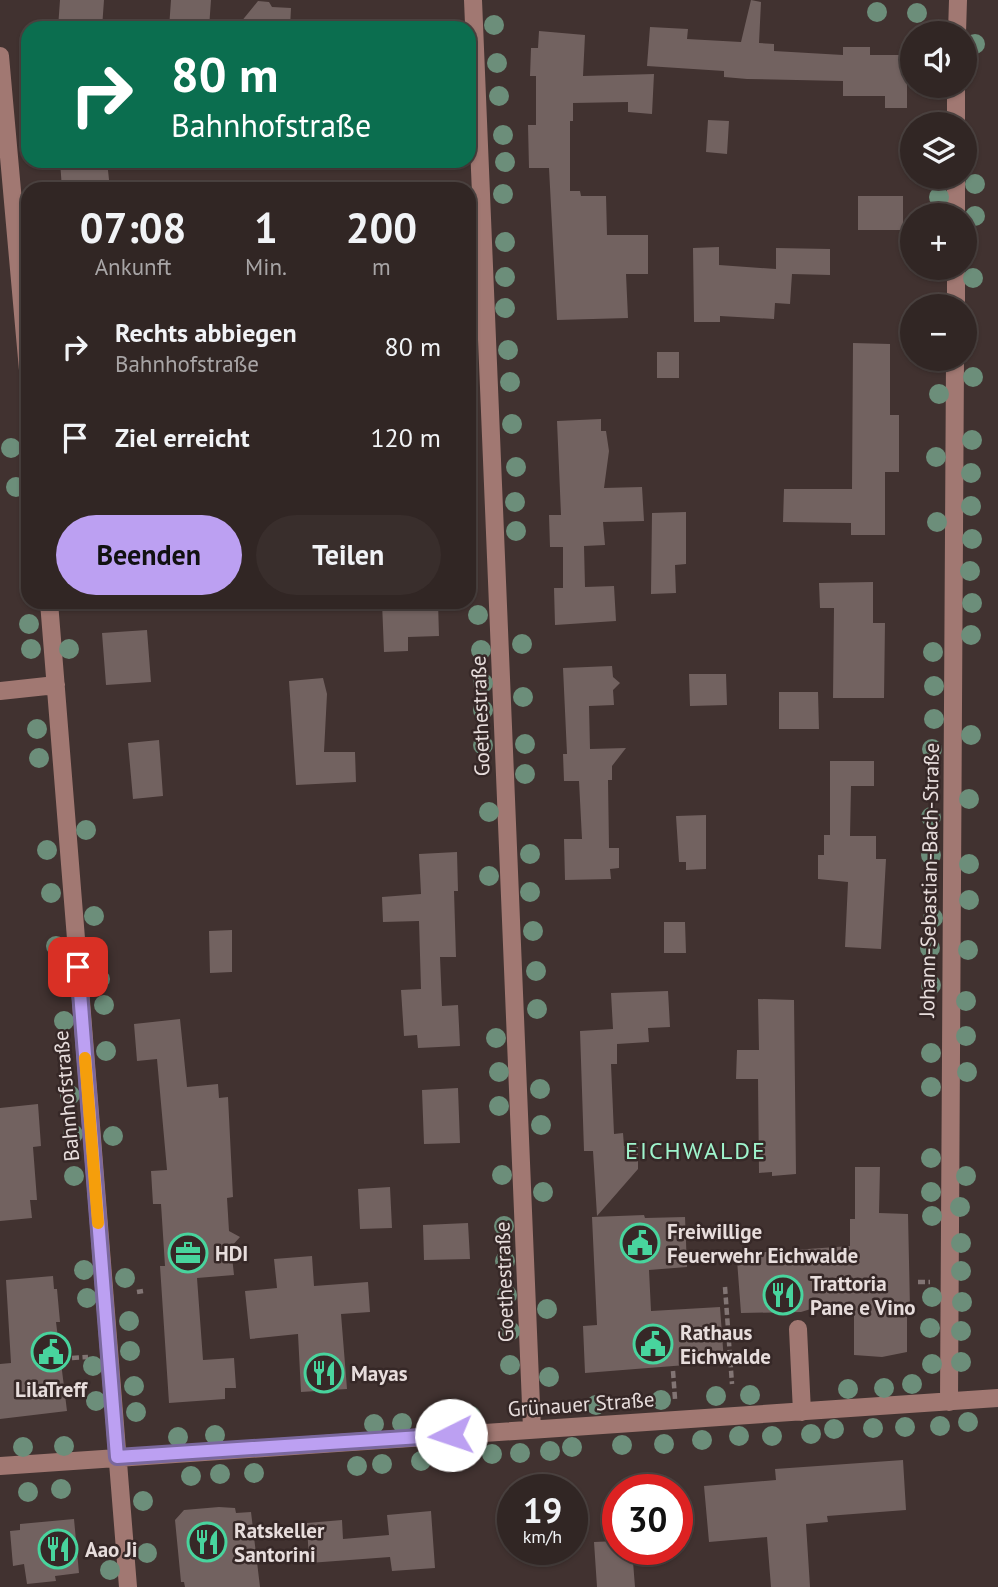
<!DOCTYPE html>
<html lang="de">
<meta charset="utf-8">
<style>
:root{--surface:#312624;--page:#392e2c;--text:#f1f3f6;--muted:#a8a5a6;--line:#4c4341;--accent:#bca0f2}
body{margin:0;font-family:"PT Sans",sans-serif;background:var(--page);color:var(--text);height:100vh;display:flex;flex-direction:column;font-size:26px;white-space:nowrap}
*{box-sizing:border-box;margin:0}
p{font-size:23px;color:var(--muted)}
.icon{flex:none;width:38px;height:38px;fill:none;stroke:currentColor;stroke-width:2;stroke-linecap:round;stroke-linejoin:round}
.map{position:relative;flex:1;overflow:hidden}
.details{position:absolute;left:21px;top:182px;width:455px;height:427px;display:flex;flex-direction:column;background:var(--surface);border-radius:21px;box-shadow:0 2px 5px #0004,0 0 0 2px var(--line)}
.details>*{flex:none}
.guide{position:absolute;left:21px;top:21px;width:455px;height:147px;border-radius:21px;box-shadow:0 2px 5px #0004,0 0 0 2px var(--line);background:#0b6e4f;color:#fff;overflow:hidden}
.fabs{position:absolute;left:900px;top:21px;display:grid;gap:14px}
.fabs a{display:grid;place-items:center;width:77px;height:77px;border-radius:50%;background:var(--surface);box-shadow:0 2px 5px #0004,0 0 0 2px var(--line);font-size:35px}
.speed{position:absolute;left:497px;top:1474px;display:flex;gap:14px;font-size:35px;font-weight:700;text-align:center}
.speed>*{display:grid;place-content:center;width:91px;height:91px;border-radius:50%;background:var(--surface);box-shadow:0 2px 5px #0004,0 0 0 2px var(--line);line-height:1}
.speed small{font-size:18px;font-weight:400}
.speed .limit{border:10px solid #d22;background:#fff;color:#111}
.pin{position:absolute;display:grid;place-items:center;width:60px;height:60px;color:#fff;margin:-30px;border-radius:14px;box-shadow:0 4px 10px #0006}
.me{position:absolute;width:77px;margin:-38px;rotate:266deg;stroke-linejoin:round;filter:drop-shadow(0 0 5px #0008)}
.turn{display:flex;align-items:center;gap:24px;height:147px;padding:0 35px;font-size:32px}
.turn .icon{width:91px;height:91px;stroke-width:2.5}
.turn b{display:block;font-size:49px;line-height:60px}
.eta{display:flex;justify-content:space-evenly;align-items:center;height:119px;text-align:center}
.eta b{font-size:42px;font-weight:800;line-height:49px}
.primary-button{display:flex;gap:14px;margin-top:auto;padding:14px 35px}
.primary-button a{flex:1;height:80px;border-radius:42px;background:var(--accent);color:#111;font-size:28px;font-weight:800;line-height:80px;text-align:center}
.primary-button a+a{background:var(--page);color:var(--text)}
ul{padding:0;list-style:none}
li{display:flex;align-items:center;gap:21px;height:91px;padding:0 35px}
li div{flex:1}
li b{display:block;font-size:26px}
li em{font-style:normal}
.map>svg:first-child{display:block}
.building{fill:#726260}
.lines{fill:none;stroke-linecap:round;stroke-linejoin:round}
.path{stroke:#827574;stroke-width:4.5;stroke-dasharray:7 3.5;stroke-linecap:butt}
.minor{stroke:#a17872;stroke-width:18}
.tree{fill:#6c8e7a}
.route-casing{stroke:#7a689d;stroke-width:18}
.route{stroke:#bca0f2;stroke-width:12}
.slow{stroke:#f59e0b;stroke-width:12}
.labels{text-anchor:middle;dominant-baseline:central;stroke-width:5;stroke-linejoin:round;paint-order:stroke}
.street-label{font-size:21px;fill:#e7dddc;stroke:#362827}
.poi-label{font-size:21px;font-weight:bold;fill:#e7dddc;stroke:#362827;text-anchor:start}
.quarter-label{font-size:24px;letter-spacing:2px;fill:#9ff5cd;stroke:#362827}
</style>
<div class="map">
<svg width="998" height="1587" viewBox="0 0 998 1587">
<rect width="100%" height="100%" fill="#413230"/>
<path class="building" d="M60 0H104L102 28H58Z
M171 0H211L209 28H169Z
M751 0 761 2 759 43 774 44V51L843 55V47H870V55H907V108H885V96H843V81L747 79 724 77V71L647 66 650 27 688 29 687 39 741 42Z
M258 1 269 2 272 7 291 8 290 28H236Z
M539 31 585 35 583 76 654 74 652 114 628 112V102L573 103V121H570V191H580L581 196H606L607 235H648V274H626L628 318 557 320 549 168H529L528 125H536V76H530L531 48H538Z
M708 120 729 121 727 154 706 152Z
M60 161H107L110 189H62Z
M858 196H903V230H858Z
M719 247V265L776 269V248L830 249V275L792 274 790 304 775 303 774 319 720 316V322H694L693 248Z
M853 343 890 344V415H899V472H885V535H851V523L783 522 784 489H852Z
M657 352H679V378H657Z
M601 419V431H606L609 451 604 488 642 487 644 521 603 522 605 545 584 546 585 587 614 586 616 621 555 625 554 588H563V547H550L549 515H561L557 421Z
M686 512V564L675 565 676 593 651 594 652 513Z
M873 582V623H885L884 698H833L834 608H820L819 583Z
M382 602H438L439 636 408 637V651L384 652Z
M147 630 151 682 106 685 102 633Z
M612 666 613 677 620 683 613 690 614 705 589 706 590 749 626 748 612 766V780H608L609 848H619V868L610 869 611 879 565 880 564 839H582L579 781H564L563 754H567L563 668Z
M689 674H726L727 705 690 706Z
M323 678 327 694 324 752H355L356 782 296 785 289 681Z
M779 692H818L819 729H779Z
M159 740 163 796 133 799 128 743Z
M830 761H874V786H851L850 836H876V859H886L881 949 845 947 848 882 818 879V855H824V835H830Z
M706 815V869L686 870V862H679L676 816Z
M457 852 458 891H454L456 957H440L442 1006 458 1005 460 1046 418 1048 417 1035 404 1036 401 990 421 989 419 921 383 922 382 897 421 894 419 854Z
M664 922H685L686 953H664Z
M232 930V972L210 973 209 931Z
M668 991 670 1027 648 1028 649 1042 617 1044V1064H611L614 1134 623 1133 624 1146H638V1169L597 1216 593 1151H584L580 1031 613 1029 611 993Z
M758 999 794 1000 796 1174 772 1176V1172L759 1173 758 1079H736L737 1050H759Z
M180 1019 187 1087 218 1084 219 1098 228 1097 233 1197 227 1198 229 1231 240 1237 231 1247 234 1275 197 1278 203 1360 234 1358 236 1388H225V1399L169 1403 160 1266H165L161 1204H153L151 1171 167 1170 157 1059 137 1061 134 1024Z
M458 1088 460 1143 424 1144 422 1090Z
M38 1104 41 1146 33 1147 37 1200H30L32 1218 0 1221V1108Z
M855 1167H880L879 1213 908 1214 910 1308H907V1352L882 1357 854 1355V1305L814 1308 801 1312 741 1313 737 1260 752 1259 751 1253 850 1246V1219H855Z
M390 1187 392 1228 360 1229 358 1189Z
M644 1215 645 1218 685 1217 687 1267 649 1270 651 1311 720 1307 724 1362 585 1373 583 1326 597 1325 592 1217Z
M468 1223 470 1259 424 1260 423 1225Z
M312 1256 314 1286 368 1282 370 1312 341 1314 347 1389 301 1392 298 1334 250 1339 245 1291 277 1288 274 1259Z
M53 1276 54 1289H57L60 1322H56L67 1411 0 1419V1364L11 1363 6 1280Z
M903 1460 906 1510 827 1516 828 1522 806 1524 810 1587H771L767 1537 709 1542 704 1486 776 1480 775 1469Z
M219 1507 235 1508 236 1513 251 1512 260 1587H185L184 1582H181L175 1520 184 1510Z
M431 1511 435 1568 392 1571 390 1557 309 1563 307 1523 342 1520 343 1539 389 1535 387 1515Z
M74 1519 79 1573 55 1576 56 1581 27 1584 24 1564 13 1566 10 1531 20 1530V1524Z
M618 1541V1549H632L635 1587H597L594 1542Z"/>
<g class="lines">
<path class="path" d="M918 1282H930
M725 1287 732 1384
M137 1292 143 1291
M72 1358 88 1357
M673 1371 675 1399"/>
<path class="minor" d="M473 0 532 1429
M957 33 958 0
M0 56 28 370
M956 124V86
M956 215V177
M956 306V268
M49 602 128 1587
M0 691 56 685
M798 1329 802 1412
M949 1402 955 359
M0 1466 998 1398"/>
</g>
<g class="tree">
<circle cx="877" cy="12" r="10"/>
<circle cx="917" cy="13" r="10"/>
<circle cx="494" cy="25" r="10"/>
<circle cx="975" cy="44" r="10"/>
<circle cx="497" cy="63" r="10"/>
<circle cx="499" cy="96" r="10"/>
<circle cx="503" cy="135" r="10"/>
<circle cx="505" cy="162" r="10"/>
<circle cx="975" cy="184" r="10"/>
<circle cx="503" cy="194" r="10"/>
<circle cx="939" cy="197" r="10"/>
<circle cx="975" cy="216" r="10"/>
<circle cx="505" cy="242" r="10"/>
<circle cx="505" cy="277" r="10"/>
<circle cx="973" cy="278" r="10"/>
<circle cx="505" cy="308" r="10"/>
<circle cx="508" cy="350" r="10"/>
<circle cx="973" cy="377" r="10"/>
<circle cx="510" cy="382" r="10"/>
<circle cx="939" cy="394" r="10"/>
<circle cx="512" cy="424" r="10"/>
<circle cx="972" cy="440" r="10"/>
<circle cx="11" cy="448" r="10"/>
<circle cx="936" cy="457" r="10"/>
<circle cx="516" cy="467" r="10"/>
<circle cx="971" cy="473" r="10"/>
<circle cx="16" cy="487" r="10"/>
<circle cx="515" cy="502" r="10"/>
<circle cx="971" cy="506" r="10"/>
<circle cx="937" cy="522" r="10"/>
<circle cx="516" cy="531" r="10"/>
<circle cx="972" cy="539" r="10"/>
<circle cx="970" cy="571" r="10"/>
<circle cx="972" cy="603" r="10"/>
<circle cx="478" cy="615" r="10"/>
<circle cx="29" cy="624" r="10"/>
<circle cx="971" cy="635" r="10"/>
<circle cx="522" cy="644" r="10"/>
<circle cx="31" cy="649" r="10"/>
<circle cx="69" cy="649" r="10"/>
<circle cx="481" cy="650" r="10"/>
<circle cx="933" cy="652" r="10"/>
<circle cx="483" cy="683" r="10"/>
<circle cx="934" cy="686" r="10"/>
<circle cx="523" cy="697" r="10"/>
<circle cx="483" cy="710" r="10"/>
<circle cx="934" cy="719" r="10"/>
<circle cx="37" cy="729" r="10"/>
<circle cx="971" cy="735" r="10"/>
<circle cx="525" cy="744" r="10"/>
<circle cx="483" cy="745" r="10"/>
<circle cx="932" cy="749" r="10"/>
<circle cx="39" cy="758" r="10"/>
<circle cx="525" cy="774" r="10"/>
<circle cx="969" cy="799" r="10"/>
<circle cx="489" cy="812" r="10"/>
<circle cx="931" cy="817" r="10"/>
<circle cx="86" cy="830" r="10"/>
<circle cx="47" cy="850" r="10"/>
<circle cx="530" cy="854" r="10"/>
<circle cx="931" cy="855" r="10"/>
<circle cx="969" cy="864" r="10"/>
<circle cx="489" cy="876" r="10"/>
<circle cx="530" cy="892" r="10"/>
<circle cx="51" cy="893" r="10"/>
<circle cx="969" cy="900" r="10"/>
<circle cx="94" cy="916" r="10"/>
<circle cx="933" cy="918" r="10"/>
<circle cx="533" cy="931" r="10"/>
<circle cx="56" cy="946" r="10"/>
<circle cx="930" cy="948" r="10"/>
<circle cx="968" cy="950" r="10"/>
<circle cx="536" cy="971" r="10"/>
<circle cx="100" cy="979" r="10"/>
<circle cx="59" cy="983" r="10"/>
<circle cx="931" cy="985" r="10"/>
<circle cx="966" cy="1001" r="10"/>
<circle cx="104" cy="1005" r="10"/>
<circle cx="537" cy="1009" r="10"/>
<circle cx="64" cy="1021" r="10"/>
<circle cx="966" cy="1036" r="10"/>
<circle cx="496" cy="1038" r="10"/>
<circle cx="106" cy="1051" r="10"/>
<circle cx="931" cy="1053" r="10"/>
<circle cx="499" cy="1072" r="10"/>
<circle cx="967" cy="1072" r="10"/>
<circle cx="931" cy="1087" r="10"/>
<circle cx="540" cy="1089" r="10"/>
<circle cx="70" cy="1095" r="10"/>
<circle cx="499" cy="1106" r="10"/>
<circle cx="541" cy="1125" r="10"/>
<circle cx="73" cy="1134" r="10"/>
<circle cx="113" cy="1136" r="10"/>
<circle cx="931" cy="1158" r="10"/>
<circle cx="502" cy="1175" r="10"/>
<circle cx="74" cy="1176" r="10"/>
<circle cx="966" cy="1176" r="10"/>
<circle cx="543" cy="1192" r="10"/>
<circle cx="931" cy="1192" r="10"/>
<circle cx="960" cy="1207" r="10"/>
<circle cx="932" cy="1216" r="10"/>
<circle cx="504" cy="1226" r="10"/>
<circle cx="961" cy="1243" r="10"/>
<circle cx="505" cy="1261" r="10"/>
<circle cx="84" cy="1270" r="10"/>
<circle cx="961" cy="1271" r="10"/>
<circle cx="125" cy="1278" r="10"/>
<circle cx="507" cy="1295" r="10"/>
<circle cx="932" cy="1297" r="10"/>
<circle cx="87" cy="1298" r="10"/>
<circle cx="962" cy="1302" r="10"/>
<circle cx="547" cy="1309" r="10"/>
<circle cx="129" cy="1321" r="10"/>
<circle cx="930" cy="1328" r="10"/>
<circle cx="510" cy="1331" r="10"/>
<circle cx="961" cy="1331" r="10"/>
<circle cx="130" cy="1351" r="10"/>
<circle cx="961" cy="1362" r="10"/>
<circle cx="932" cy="1364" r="10"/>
<circle cx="510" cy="1365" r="10"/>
<circle cx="93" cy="1366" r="10"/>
<circle cx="549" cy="1377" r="10"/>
<circle cx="912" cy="1384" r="10"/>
<circle cx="134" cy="1386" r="10"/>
<circle cx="884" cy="1388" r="10"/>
<circle cx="848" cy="1389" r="10"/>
<circle cx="750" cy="1395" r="10"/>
<circle cx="716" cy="1396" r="10"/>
<circle cx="661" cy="1400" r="10"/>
<circle cx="96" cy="1401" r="10"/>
<circle cx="596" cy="1405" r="10"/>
<circle cx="136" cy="1412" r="10"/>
<circle cx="471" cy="1416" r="10"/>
<circle cx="433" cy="1419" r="10"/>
<circle cx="968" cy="1422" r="10"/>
<circle cx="402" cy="1423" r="10"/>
<circle cx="374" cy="1424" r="10"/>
<circle cx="940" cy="1426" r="10"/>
<circle cx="905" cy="1427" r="10"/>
<circle cx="873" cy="1428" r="10"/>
<circle cx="834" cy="1429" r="10"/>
<circle cx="811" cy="1434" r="10"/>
<circle cx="215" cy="1435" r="10"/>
<circle cx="739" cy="1436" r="10"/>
<circle cx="772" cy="1436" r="10"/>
<circle cx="178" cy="1437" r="10"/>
<circle cx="702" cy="1440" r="10"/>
<circle cx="664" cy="1444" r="10"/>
<circle cx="622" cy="1445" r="10"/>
<circle cx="64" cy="1446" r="10"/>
<circle cx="23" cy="1447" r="10"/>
<circle cx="572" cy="1447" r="10"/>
<circle cx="550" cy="1451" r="10"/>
<circle cx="520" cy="1453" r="10"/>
<circle cx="492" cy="1454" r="10"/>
<circle cx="421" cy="1461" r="10"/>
<circle cx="382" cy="1464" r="10"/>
<circle cx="357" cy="1466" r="10"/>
<circle cx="254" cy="1473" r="10"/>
<circle cx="220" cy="1474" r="10"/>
<circle cx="191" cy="1476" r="10"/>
<circle cx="61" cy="1489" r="10"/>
<circle cx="28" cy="1492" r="10"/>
<circle cx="143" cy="1501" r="10"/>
<circle cx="147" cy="1553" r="10"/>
<circle cx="110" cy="1570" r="10"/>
</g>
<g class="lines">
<defs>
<path id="route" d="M78 967 117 1457 451 1435"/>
</defs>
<use href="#route" class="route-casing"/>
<use href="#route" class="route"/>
<path class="slow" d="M85 1058 98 1223"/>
</g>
<defs>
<symbol id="civic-ring" viewBox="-11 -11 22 22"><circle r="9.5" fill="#362827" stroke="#48d49d" stroke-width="1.5"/><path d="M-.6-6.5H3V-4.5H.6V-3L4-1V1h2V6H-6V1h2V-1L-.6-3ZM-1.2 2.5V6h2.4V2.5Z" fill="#48d49d"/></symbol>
<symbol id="office-ring" viewBox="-11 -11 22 22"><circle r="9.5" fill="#362827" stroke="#48d49d" stroke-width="1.5"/><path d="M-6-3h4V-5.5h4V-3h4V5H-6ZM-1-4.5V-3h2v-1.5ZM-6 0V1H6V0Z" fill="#48d49d"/></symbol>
<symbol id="restaurant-ring" viewBox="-11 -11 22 22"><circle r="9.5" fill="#362827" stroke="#48d49d" stroke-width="1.5"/><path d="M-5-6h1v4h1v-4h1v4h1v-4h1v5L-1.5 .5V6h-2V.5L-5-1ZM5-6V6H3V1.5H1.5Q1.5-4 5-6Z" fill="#48d49d"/></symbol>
</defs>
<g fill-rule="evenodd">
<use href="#civic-ring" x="618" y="1221" width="44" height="44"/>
<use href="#office-ring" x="166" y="1231" width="44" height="44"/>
<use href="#restaurant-ring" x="761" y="1273" width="44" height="44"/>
<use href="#civic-ring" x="631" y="1322" width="44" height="44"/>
<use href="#civic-ring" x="29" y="1330" width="44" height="44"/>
<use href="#restaurant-ring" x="302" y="1351" width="44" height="44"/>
<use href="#restaurant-ring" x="185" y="1520" width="44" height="44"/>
<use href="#restaurant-ring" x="36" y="1527" width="44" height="44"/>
</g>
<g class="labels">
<g class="street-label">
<text transform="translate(480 716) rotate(-92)">Goethestraße</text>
<text transform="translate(929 880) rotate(-89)">Johann-Sebastian-Bach-Straße</text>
<text transform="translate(66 1096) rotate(-95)">Bahnhofstraße</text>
<text transform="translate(504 1282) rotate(-92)">Goethestraße</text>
<text transform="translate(581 1404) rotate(-4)">Grünauer Straße</text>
</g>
<g class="poi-label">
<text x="667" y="1231">Freiwillige<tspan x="667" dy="24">Feuerwehr Eichwalde</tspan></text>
<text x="215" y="1253">HDI</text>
<text x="810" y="1283">Trattoria<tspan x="810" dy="24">Pane e Vino</tspan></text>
<text x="680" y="1332">Rathaus<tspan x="680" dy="24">Eichwalde</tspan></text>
<text x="351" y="1373">Mayas</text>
<text x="51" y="1389" text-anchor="middle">LilaTreff</text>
<text x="234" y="1530">Ratskeller<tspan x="234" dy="24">Santorini</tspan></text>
<text x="85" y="1549">Aao Ji</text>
</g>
<g class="quarter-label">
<text x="696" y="1150">EICHWALDE</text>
</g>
</g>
</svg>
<div class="fabs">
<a><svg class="icon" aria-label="sound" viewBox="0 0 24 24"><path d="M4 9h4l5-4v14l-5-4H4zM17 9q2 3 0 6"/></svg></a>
<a><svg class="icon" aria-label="layers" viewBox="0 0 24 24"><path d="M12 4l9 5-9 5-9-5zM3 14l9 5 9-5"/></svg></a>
<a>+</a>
<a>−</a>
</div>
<div class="speed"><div>19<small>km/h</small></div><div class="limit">30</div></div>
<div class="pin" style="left:78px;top:967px;background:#d93025"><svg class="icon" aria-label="arrive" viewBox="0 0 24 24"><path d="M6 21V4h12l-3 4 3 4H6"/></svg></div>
<svg class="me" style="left:451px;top:1435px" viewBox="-20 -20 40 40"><circle r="19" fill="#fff"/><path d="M0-13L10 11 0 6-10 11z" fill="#bca0f2"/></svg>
<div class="guide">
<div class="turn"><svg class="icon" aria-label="right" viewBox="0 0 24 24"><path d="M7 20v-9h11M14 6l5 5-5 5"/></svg><div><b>80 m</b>Bahnhofstraße</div></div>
</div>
<section class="details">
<div class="eta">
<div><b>07:08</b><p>Ankunft</p></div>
<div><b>1</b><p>Min.</p></div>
<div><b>200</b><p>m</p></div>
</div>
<ul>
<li><svg class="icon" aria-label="right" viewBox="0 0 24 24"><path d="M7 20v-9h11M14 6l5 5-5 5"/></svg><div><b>Rechts abbiegen</b><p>Bahnhofstraße</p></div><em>80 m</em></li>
<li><svg class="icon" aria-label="arrive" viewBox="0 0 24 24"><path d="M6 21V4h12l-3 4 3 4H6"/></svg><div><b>Ziel erreicht</b></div><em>120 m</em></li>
</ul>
<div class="primary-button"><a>Beenden</a><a>Teilen</a></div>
</section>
</div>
